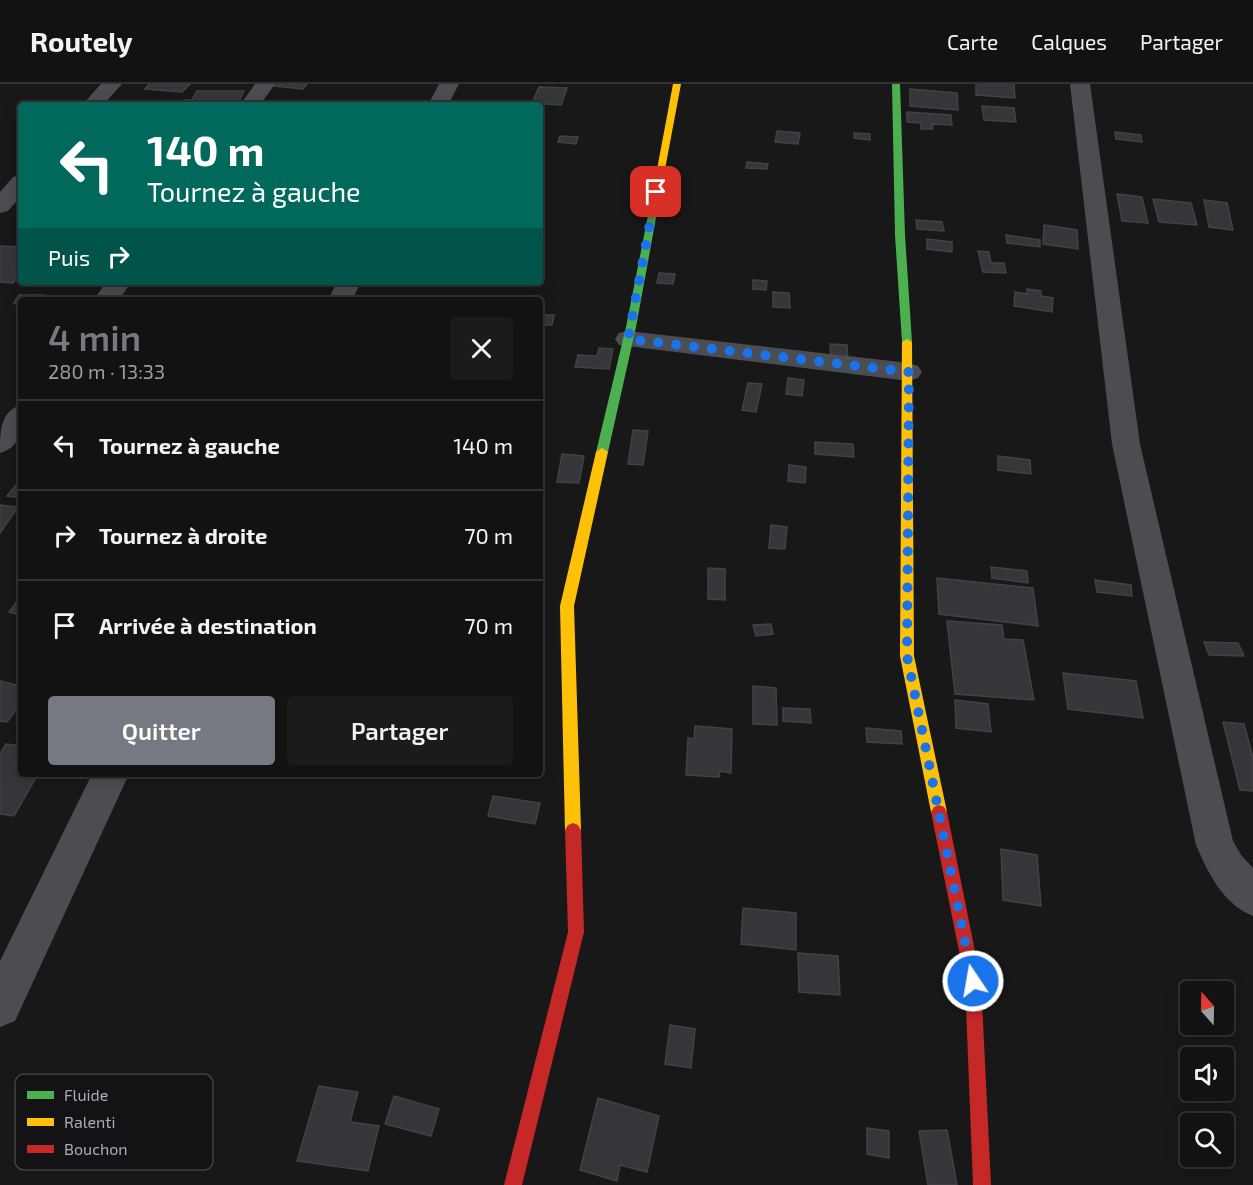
<!DOCTYPE html>
<html lang="fr">
<meta charset="utf-8">
<style>
:root{--surface:#121213;--page:#1b1b1c;--text:#f1f3f6;--muted:#9c9ea0;--line:#313233;--accent:#767882}
body{margin:0;font-family:"Exo 2",sans-serif;background:var(--page);color:var(--text);height:100vh;display:flex;flex-direction:column;font-size:22px;white-space:nowrap}
*{box-sizing:border-box;margin:0}
p{font-size:20px;color:var(--muted)}
.icon{flex:none;width:33px;height:33px;fill:none;stroke:currentColor;stroke-width:2;stroke-linecap:round;stroke-linejoin:round}
.map{position:relative;flex:1;overflow:hidden}
.details{position:absolute;left:18px;top:213px;width:525px;height:480px;display:flex;flex-direction:column;background:var(--surface);border-radius:6px;box-shadow:0 3px 15px #0003,0 0 0 2px var(--line)}
.details>*{flex:none}
.hud{position:absolute;left:18px;top:18px;width:525px;height:183px;border-radius:6px;box-shadow:0 3px 15px #0003,0 0 0 2px var(--line);background:#00695c;color:#fff;overflow:hidden}
.needle{width:39px;rotate:340deg}
.fabs{position:absolute;left:1180px;top:897px;display:grid;gap:12px}
.fabs a{display:grid;place-items:center;width:54px;height:54px;border-radius:6px;background:var(--surface);box-shadow:0 3px 15px #0003,0 0 0 2px var(--line);font-size:30px}
.pin{position:absolute;display:grid;place-items:center;width:51px;height:51px;color:#fff;margin:-26px;border-radius:12px;box-shadow:0 3px 9px #0006}
.me{position:absolute;width:66px;margin:-33px;rotate:348deg;stroke-linejoin:round;filter:drop-shadow(0 0 4px #0008)}
.turn{display:flex;align-items:center;gap:21px;height:126px;padding:0 30px;font-size:27px}
.turn .icon{width:78px;height:78px;stroke-width:2.5}
.turn b{display:block;font-size:42px;line-height:51px}
.then{display:flex;align-items:center;height:57px;padding:0 30px;background:#0003;gap:12px;font-size:22px}
.round{display:grid;place-items:center;flex:none;width:63px;height:63px;border-radius:6px;background:var(--page)}
.overview{display:flex;align-items:center;justify-content:space-between;height:102px;padding:0 30px}
h1{font-size:36px;font-weight:600;line-height:45px;color:var(--accent)}
.primary-button{display:flex;gap:12px;margin-top:auto;padding:12px 30px}
.primary-button a{flex:1;height:69px;border-radius:6px;background:var(--accent);color:#fff;font-size:24px;font-weight:600;line-height:69px;text-align:center}
.primary-button a+a{background:var(--page);color:var(--text)}
ul{padding:0;list-style:none}
li{display:flex;align-items:center;gap:18px;height:90px;padding:0 30px;border-top:2px solid var(--line)}
li div{flex:1}
li b{display:block;font-size:22px}
li em{font-style:normal}
header{display:flex;align-items:center;gap:36px;box-sizing:border-box;height:84px;padding:0 30px;background:var(--surface);border-bottom:2px solid var(--line)}
header strong{font-size:28px}
nav{display:flex;gap:33px;margin-inline-start:auto;font-size:21px}
.map>svg:first-child{display:block}
.building{fill:#353639;stroke:#414245;stroke-width:1.5}
.lines{fill:none;stroke-linecap:round;stroke-linejoin:round}
.street{fill:#4c4d52;fill-rule:evenodd}
.fast{fill:#4caf50;fill-rule:evenodd}
.slow{fill:#ffc107;fill-rule:evenodd}
.jam{fill:#c62828;fill-rule:evenodd}
.route{stroke:#1a73e8;stroke-width:10;stroke-dasharray:0 18}
.key{fill:#131215;stroke:#404047;stroke-width:1.5}
.key-label{font-size:16px;fill:#a8acbb}
</style>
<header>
<strong>Routely</strong>
<nav><a>Carte</a><a>Calques</a><a>Partager</a></nav>
</header>
<div class="map">
<svg width="1253" height="1101" viewBox="0 0 1253 1101">
<rect width="100%" height="100%" fill="#181819"/>
<path class="building" d="M149 0H190L182 8 145 5Z
M275 0H307L303 5 273 2Z
M976 0H1014L1015 14 976 11Z
M539 3 567 4 561 21 532 19Z
M910 5 957 9 958 26 910 22Z
M197 7H244L237 21H182L185 16H192Z
M982 22 1014 24 1016 38 984 36Z
M907 28 951 31 952 41 932 40 933 45H921V39L907 38Z
M777 47 800 49 798 60 775 58Z
M1115 48 1141 51 1142 58 1116 55Z
M854 49 870 50V56L854 54Z
M560 52 578 53 576 60 558 58Z
M747 78 768 80 767 85 746 84Z
M1117 110 1142 113 1148 139 1122 137Z
M1153 115 1191 119 1197 141 1159 138Z
M1204 116 1227 119 1233 146 1209 143Z
M916 136 942 138 944 147 917 145Z
M1044 141 1077 146 1078 165 1043 160Z
M1006 151 1040 156V163L1007 159Z
M927 155 952 158V168L927 165Z
M0 162 21 163V188L13 199 0 198Z
M978 167 989 168 991 179H1004L1006 189 983 188Z
M659 189 675 190 673 200 657 199Z
M753 196 767 197 766 206 753 205Z
M1027 205 1041 207V212L1053 214 1052 228 1014 222 1015 208 1027 210Z
M773 208 789 209 790 224 773 223Z
M19 211H43L40 216 14 219Z
M540 231H554L552 241H540Z
M830 260 847 261 848 276 831 275Z
M599 264 613 265 609 285 575 283 578 271 597 272Z
M788 294 804 296 802 312 786 310Z
M748 299 762 300 756 328 742 326Z
M633 346 648 347 643 381 628 380Z
M815 358 853 360 854 373 815 370Z
M562 370 584 372 579 399 557 398Z
M998 372 1030 376 1031 390 998 386Z
M789 381 806 383 805 399 788 397Z
M21 395V414L7 412Z
M0 421 18 423 0 449Z
M771 441 787 443 785 465 769 464Z
M991 483 1027 487 1028 499 992 494Z
M708 484 725 485V516L708 515Z
M937 494 1033 504 1038 542 939 530Z
M1095 496 1131 501 1132 512 1097 508Z
M21 512V531L9 528Z
M947 537 1002 541 1004 555 1023 556 1034 616 955 610Z
M771 540 773 550 756 552 753 541Z
M1204 558 1238 559 1244 572 1209 571Z
M1063 589 1136 597 1143 634 1068 625Z
M0 597 21 602V619L7 638 0 637Z
M753 602 776 604 777 641 753 640Z
M955 616 988 620 991 648 956 644Z
M783 624 810 625 811 639 783 637Z
M1223 638 1244 640 1253 674V707L1240 706Z
M695 642 732 645 731 689 720 687 719 693 686 691 688 654 694 655Z
M866 644 901 647 902 660 867 658Z
M6 660 21 662V690H38L14 732 0 730V670Z
M493 712 540 719 535 740 488 732Z
M1001 765 1037 771 1041 822 1003 816Z
M743 824 796 829V866L741 860Z
M798 869 838 872 840 911 799 908Z
M670 941 695 945 691 984 665 980Z
M319 1002 358 1008 350 1038 379 1042 368 1087 297 1077Z
M394 1012 439 1025 431 1052 385 1040Z
M598 1014 659 1032 647 1088 620 1081 617 1097 580 1086Z
M867 1044 889 1047V1074L867 1070Z
M947 1046 957 1101H928L919 1047Z"/>
<g class="lines">
<path class="street" d="M101 0H122L103 21H82Z
M255 0H275L260 21H240Z
M439 0H459L448 21H428Z
M1070 0H1090L1140 360 1233 757 1241 771 1253 784V832C1223 820 1208 789 1196 761L1112 360Z
M21 91V112L8 127 0 129V108L13 93Z
M106 198H131L119 216H94Z
M337 198H361L352 216H328Z
M628 247 909 279 918 282 922 288 918 294 909 297 619 261 615 255 619 249Z
M21 321C21 341 24 362 0 369 0 348 0 327 21 321Z
M92 690H129L15 937 0 943V877Z"/>
<path class="fast" d="M892 0H900L905 151 912 258 907 261 902 258 895 151Z
M659 93 663 96 636 243 608 368 602 372 596 368 626 243 655 96Z"/>
<path class="slow" d="M673 0H681L663 96 659 99 655 96Z
M907 255 912 258 914 572 947 728 944 733 939 735 934 733 931 728 900 572 902 258Z
M602 364 608 368 574 522 581 746 578 751 573 753 568 751 565 746 560 522 596 368Z"/>
<path class="jam" d="M939 721 944 723 947 728 981 897 991 1101H973L965 897 931 728 934 723Z
M573 739 578 741 581 746 584 848 522 1101H504L568 848 565 746 568 741Z"/>
</g>
<g class="lines">
<path class="route" d="M656 108 628 255 909 288 907 572 973 897"/>
</g>
<rect x="15" y="990" width="198" height="96" rx="9" class="key"/>
<rect x="27" y="1007" width="27" height="8" fill="#4caf50"/>
<rect x="27" y="1034" width="27" height="8" fill="#ffc107"/>
<rect x="27" y="1061" width="27" height="8" fill="#c62828"/>
<g class="key-label">
<text x="64" y="1017">Fluide</text>
<text x="64" y="1044">Ralenti</text>
<text x="64" y="1071">Bouchon</text>
</g>
</svg>
<div class="fabs">
<a><svg class="needle" viewBox="-14 -14 28 28"><path d="M0-13l5 13h-10z" fill="#e53935"/><path d="M0 13l5-13h-10z" fill="#9c9ea0"/></svg></a>
<a><svg class="icon" aria-label="sound" viewBox="0 0 24 24"><path d="M4 9h4l5-4v14l-5-4H4zM17 9q2 3 0 6"/></svg></a>
<a><svg class="icon" aria-label="search" viewBox="0 0 24 24"><circle cx="10" cy="10" r="6"/><path d="M15 15l6 6"/></svg></a>
</div>
<div class="pin" style="left:656px;top:108px;background:#d93025"><svg class="icon" aria-label="arrive" viewBox="0 0 24 24"><path d="M6 21V4h12l-3 4 3 4H6"/></svg></div>
<svg class="me" style="left:973px;top:897px" viewBox="-20 -20 40 40"><circle r="17" fill="#1a73e8" stroke="#fff" stroke-width="3"/><path d="M0-11L8 9 0 5-8 9z" fill="#fff"/></svg>
<div class="hud">
<div class="turn"><svg class="icon" aria-label="left" viewBox="0 0 24 24"><path d="M17 20v-9H6M10 6l-5 5 5 5"/></svg><div><b>140 m</b>Tournez à gauche</div></div>
<div class="then">Puis<svg class="icon" aria-label="right" viewBox="0 0 24 24"><path d="M7 20v-9h11M14 6l5 5-5 5"/></svg></div>
</div>
<section class="details">
<div class="overview"><div><h1>4 min</h1><p>280 m · 13:33</p></div><a class="round"><svg class="icon" aria-label="close" viewBox="0 0 24 24"><path d="M6 6l12 12M18 6L6 18"/></svg></a></div>
<ul>
<li><svg class="icon" aria-label="left" viewBox="0 0 24 24"><path d="M17 20v-9H6M10 6l-5 5 5 5"/></svg><div><b>Tournez à gauche</b></div><em>140 m</em></li>
<li><svg class="icon" aria-label="right" viewBox="0 0 24 24"><path d="M7 20v-9h11M14 6l5 5-5 5"/></svg><div><b>Tournez à droite</b></div><em>70 m</em></li>
<li><svg class="icon" aria-label="arrive" viewBox="0 0 24 24"><path d="M6 21V4h12l-3 4 3 4H6"/></svg><div><b>Arrivée à destination</b></div><em>70 m</em></li>
</ul>
<div class="primary-button"><a>Quitter</a><a>Partager</a></div>
</section>
</div>
